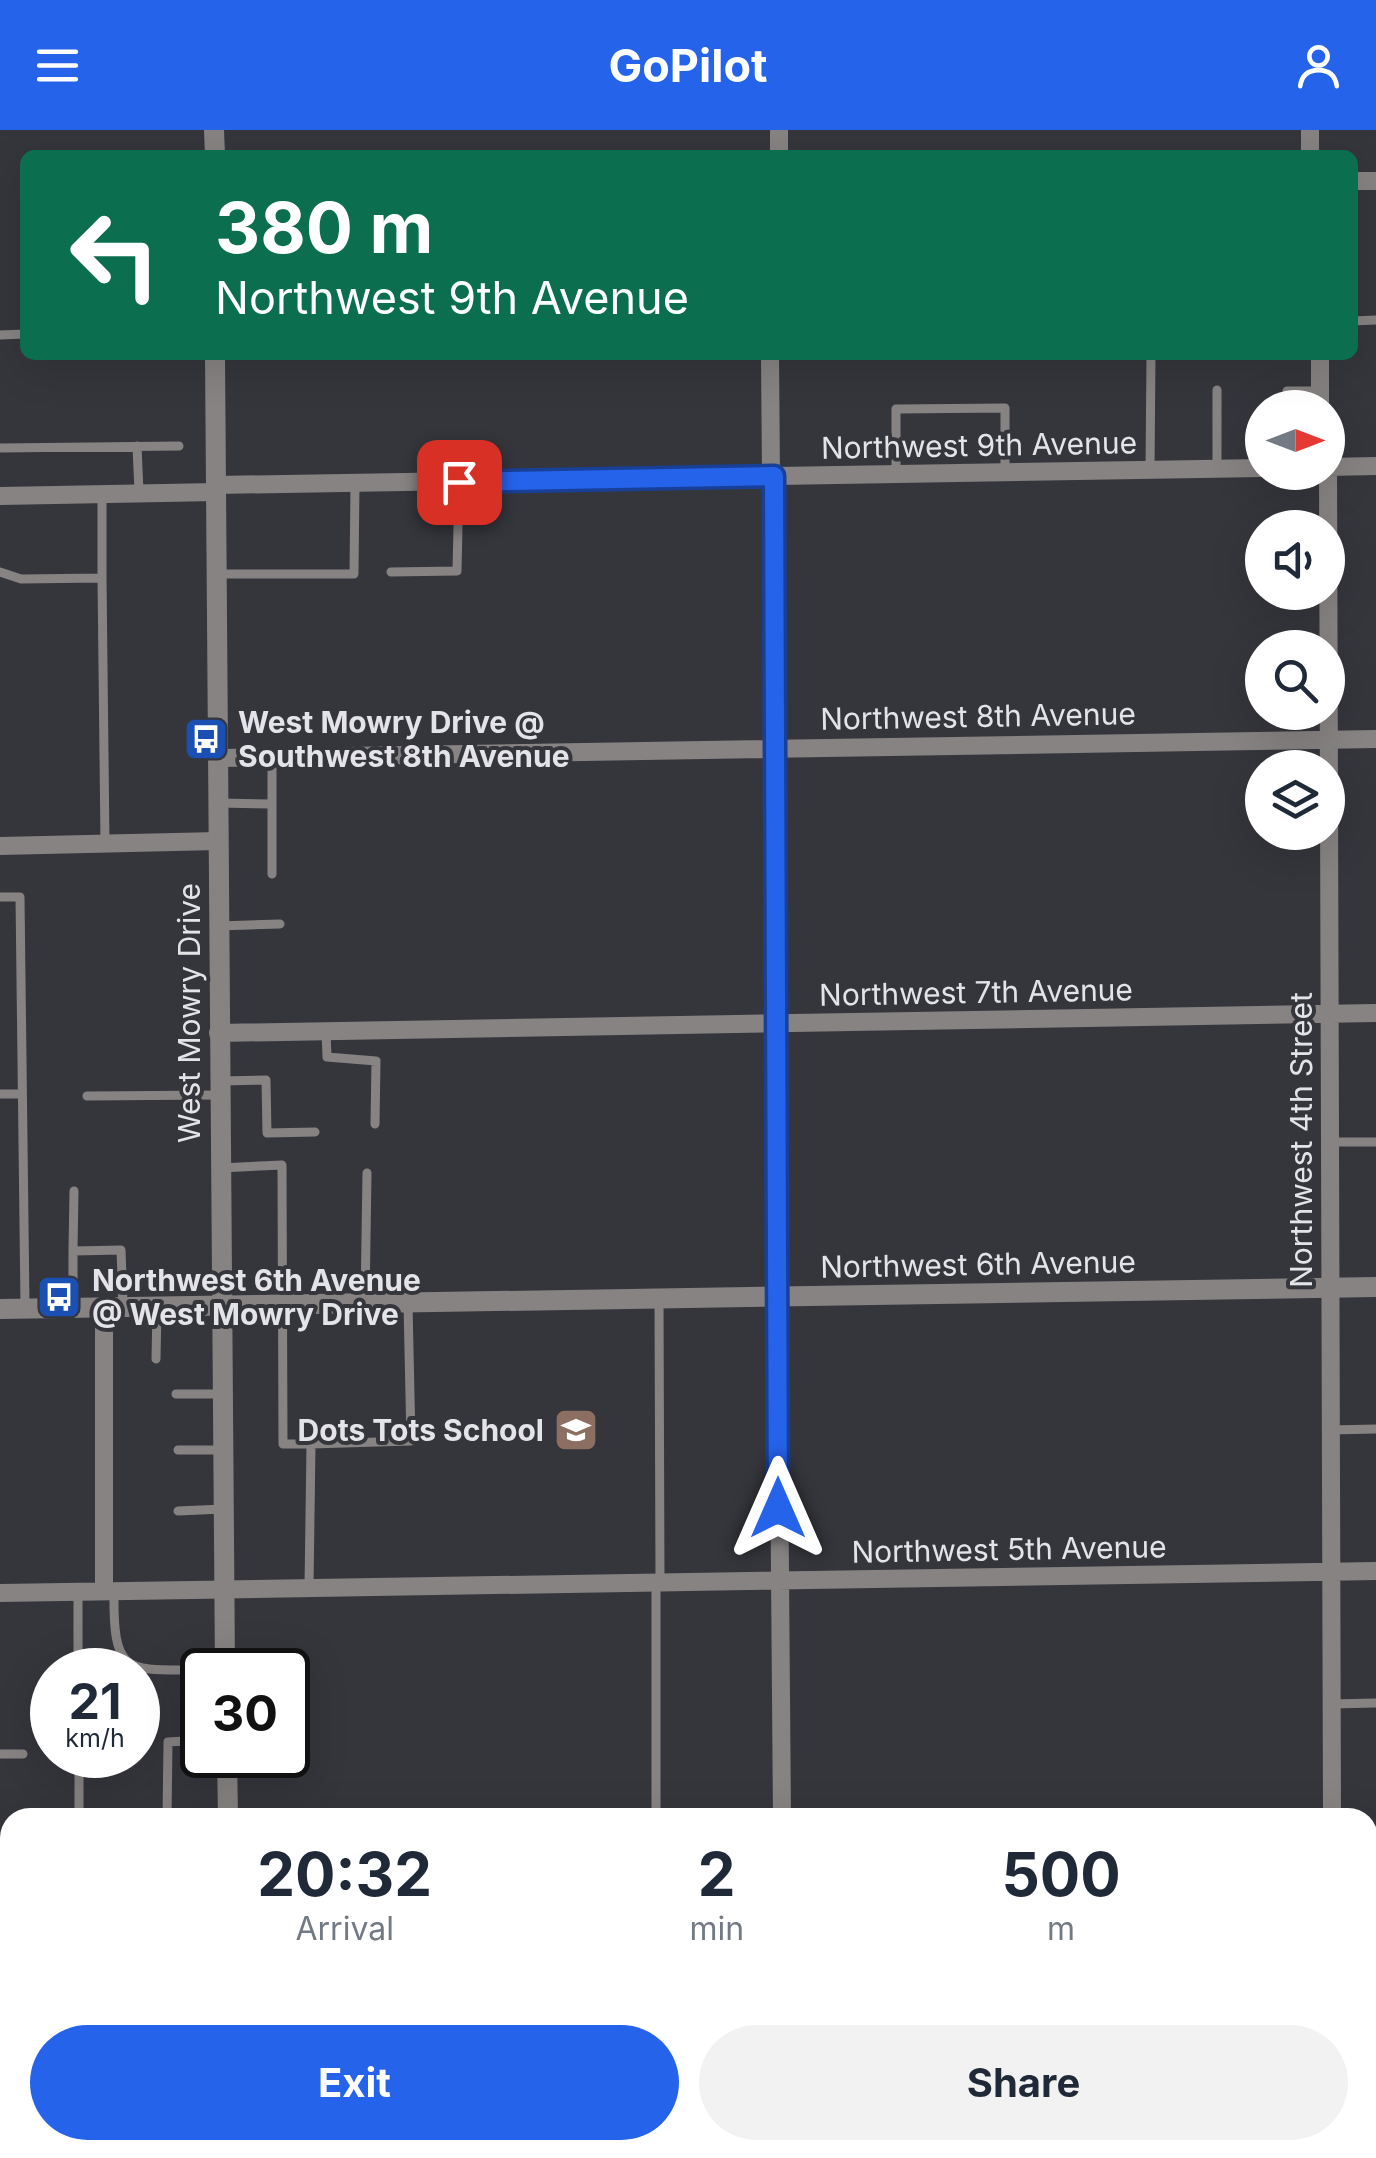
<!DOCTYPE html>
<style>
:root{--surface:#fff;--page:#f2f2f3;--text:#1f2937;--muted:#747a83;--accent:#2563eb}
body{margin:0;font-family:Inter,sans-serif;background:var(--page);color:var(--text);height:100vh;display:flex;flex-direction:column;font-size:38px;white-space:nowrap}
*{box-sizing:border-box;margin:0}
p{font-size:32px;color:var(--muted)}
.icon{flex:none;width:55px;height:55px;fill:none;stroke:currentColor;stroke-width:2;stroke-linecap:round;stroke-linejoin:round}
.map{position:relative;flex:1;overflow:hidden}
.panel{position:absolute;left:0px;top:1678px;width:1378px;height:352px;display:flex;flex-direction:column;background:var(--surface);border-radius:30px 30px 0 0;box-shadow:0 10px 40px #0002}
.panel>*{flex:none}
.top-card{position:absolute;left:20px;top:20px;width:1338px;height:210px;border-radius:15px;box-shadow:0 10px 40px #0002;background:#0b6e4f;color:#fff;overflow:hidden}
.needle{width:65px;rotate:90deg}
.fabs{position:absolute;left:1245px;top:260px;display:grid;gap:20px}
.fabs a{display:grid;place-items:center;width:100px;height:100px;border-radius:50%;background:var(--surface);box-shadow:0 10px 40px #0002;font-size:50px}
.speed{position:absolute;left:30px;top:1518px;display:flex;gap:20px;font-size:50px;font-weight:700;text-align:center}
.speed>*{display:grid;place-content:center;width:130px;height:130px;border-radius:50%;background:var(--surface);box-shadow:0 10px 40px #0002;line-height:1}
.speed small{font-size:25px;font-weight:400}
.speed .limit{border:5px solid #111;border-radius:15px;background:#fff;color:#111}
.pin{position:absolute;display:grid;place-items:center;width:85px;height:85px;color:#fff;margin:-42px;border-radius:20px;box-shadow:0 5px 15px #0006}
.me{position:absolute;width:110px;margin:-55px;rotate:0deg;stroke-linejoin:round;filter:drop-shadow(0 0 8px #0008)}
.turn{display:flex;align-items:center;gap:35px;height:210px;padding:0 30px;font-size:45px}
.turn .icon{width:130px;height:130px;stroke-width:2.5}
.turn b{display:block;font-size:70px;line-height:85px}
.eta{display:flex;justify-content:space-evenly;align-items:center;height:170px;text-align:center}
.eta b{font-size:60px;font-weight:700;line-height:70px}
.button{display:flex;gap:20px;margin-top:auto;padding:20px 30px}
.button a{flex:1;height:115px;border-radius:60px;background:var(--accent);color:#fff;font-size:40px;font-weight:700;line-height:115px;text-align:center}
.button a+a{background:var(--page);color:var(--text)}
header{display:flex;justify-content:space-between;align-items:center;height:130px;padding:0 30px;background:var(--accent);color:#fff;font-size:45px;font-weight:700}
.map>svg:first-child{display:block}
.lines{fill:none;stroke-linecap:round;stroke-linejoin:round}
.service{stroke:#878383;stroke-width:9}
.minor{stroke:#878383;stroke-width:18}
.tertiary{stroke:#878383;stroke-width:20}
.route-casing{stroke:#184099;stroke-width:25}
.route{stroke:#2563eb;stroke-width:18}
.labels{text-anchor:middle;dominant-baseline:central;stroke-width:8;stroke-linejoin:round;paint-order:stroke}
.street-label{font-size:30px;fill:#e4e4e8;stroke:#35363c}
.poi-label{font-size:30px;font-weight:bold;fill:#e4e4e8;stroke:#35363c;text-anchor:start}
</style>
<header><svg class="icon" aria-label="menu" viewBox="0 0 24 24"><path d="M4 6h16M4 12h16M4 18h16"/></svg>GoPilot<svg class="icon" aria-label="person" viewBox="0 0 24 24"><circle cx="12" cy="8" r="4"/><path d="M4 21q1-7 8-7t8 7"/></svg></header>
<div class="map">
<svg width="1376" height="2028" viewBox="0 0 1376 2028">
<rect width="100%" height="100%" fill="#35363c"/>
<g class="lines">
<path class="service" d="M1352 191 1376 190
M0 205 25 204
M1217 260V339
M1287 278V261H1320
M137 316 139 362
M0 318 179 316
M1150 340 1151 225
M896 344V279L1005 278V341
M0 442 21 449 102 448V364
M391 442 457 441 459 352
M218 444H354L355 353
M102 448 105 714
M272 627V744
M219 673 272 674
M0 767H20L25 1176
M218 796 280 794
M326 902 327 927 376 931 375 994
M221 951 266 950 267 1003 315 1002
M0 964H22
M87 966 218 965
M1331 1012H1376
M220 1038 282 1035 283 1314H311L309 1457
M74 1061 73 1121 121 1120 123 1175
M659 1170 660 1453
M365 1173 367 1043
M73 1178V1121
M156 1229 157 1177
M176 1264H222
M1329 1300 1376 1299
M311 1314 411 1311 408 1174
M178 1320H222
M178 1381 223 1379
M114 1462C113 1546 126 1540 202 1540
M78 1463V1540
M1330 1574 1376 1573
M0 1624H23
M79 1625V1688
M167 1688 168 1612 202 1610
M656 1688V1453
M1368 1857H1376
M0 1881H10
M82 2020V2028
M934 2020V2028
M660 2028V2020"/>
<path class="minor" d="M779 0V25
M1310 0V25
M1352 51H1376
M770 225 782 1688
M1320 278V225
M1328 332 1332 1688
M1328 337 1376 336
M217 355 1262 338
M0 366 217 362
M220 628 1376 609
M0 716 218 711
M218 903 1376 883
M104 1461V1178
M0 1463 1376 1441
M1368 1721H1376
M0 1733H10
M1368 2002H1376
M0 2013H10
M1333 2020V2028
M784 2028V2020"/>
<path class="tertiary" d="M214 0 215 25
M215 225 225 1540
M0 1179 1376 1157
M227 1625 228 1688
M228 2020V2028"/>
</g>
<g class="lines">
<defs>
<path id="route" d="M459 352 774 346 778 1378"/>
</defs>
<use href="#route" class="route-casing"/>
<use href="#route" class="route"/>
</g>
<defs>
<symbol id="bus-square" viewBox="-11 -11 22 22"><rect x="-9" y="-9" width="18" height="18" rx="4" fill="#1a4fb4" stroke="#35363c"/><path d="M-5-6H5V4H4V6H2V4H-2V6H-4V4H-5ZM-3.5-4V0h7V-4ZM-3.5 1.2v1.5H-2V1.2ZM2 1.2v1.5H3.5V1.2Z" fill="#fff"/></symbol>
<symbol id="school-square" viewBox="-11 -11 22 22"><rect x="-9" y="-9" width="18" height="18" rx="4" fill="#8d6e63" stroke="#35363c"/><path d="M0-5L7-2L0 1L-7-2ZM-4 1L0 2.5L4 1V4Q0 6-4 4Z" fill="#fff"/></symbol>
</defs>
<g fill-rule="evenodd">
<use href="#bus-square" x="181" y="584" width="50" height="50"/>
<use href="#bus-square" x="34" y="1142" width="50" height="50"/>
<use href="#school-square" x="551" y="1275" width="50" height="50"/>
</g>
<g class="labels">
<g class="street-label">
<text transform="translate(979 315) rotate(-1)">Northwest 9th Avenue</text>
<text transform="translate(978 586) rotate(-1)">Northwest 8th Avenue</text>
<text transform="translate(976 862) rotate(-1)">Northwest 7th Avenue</text>
<text transform="translate(189 883) rotate(-90)">West Mowry Drive</text>
<text transform="translate(1301 1010) rotate(-90)">Northwest 4th Street</text>
<text transform="translate(978 1134) rotate(-1)">Northwest 6th Avenue</text>
<text transform="translate(1009 1419) rotate(-1)">Northwest 5th Avenue</text>
</g>
<g class="poi-label">
<text x="238" y="592">West Mowry Drive @<tspan x="238" dy="34">Southwest 8th Avenue</tspan></text>
<text x="92" y="1150">Northwest 6th Avenue<tspan x="92" dy="34">@ West Mowry Drive</tspan></text>
<text x="544" y="1300" text-anchor="end">Dots Tots School</text>
</g>
</g>
</svg>
<div class="fabs">
<a><svg class="needle" viewBox="-14 -14 28 28"><path d="M0-13l5 13h-10z" fill="#e53935"/><path d="M0 13l5-13h-10z" fill="#747a83"/></svg></a>
<a><svg class="icon" aria-label="sound" viewBox="0 0 24 24"><path d="M4 9h4l5-4v14l-5-4H4zM17 9q2 3 0 6"/></svg></a>
<a><svg class="icon" aria-label="search" viewBox="0 0 24 24"><circle cx="10" cy="10" r="6"/><path d="M15 15l6 6"/></svg></a>
<a><svg class="icon" aria-label="layers" viewBox="0 0 24 24"><path d="M12 4l9 5-9 5-9-5zM3 14l9 5 9-5"/></svg></a>
</div>
<div class="speed"><div>21<small>km/h</small></div><div class="limit">30</div></div>
<div class="pin" style="left:459px;top:352px;background:#d93025"><svg class="icon" aria-label="arrive" viewBox="0 0 24 24"><path d="M6 21V4h12l-3 4 3 4H6"/></svg></div>
<svg class="me" style="left:778px;top:1378px" viewBox="-20 -20 40 40"><path d="M0-17L14 15 0 8-14 15z" fill="#2563eb" stroke="#fff" stroke-width="4"/></svg>
<div class="top-card">
<div class="turn"><svg class="icon" aria-label="left" viewBox="0 0 24 24"><path d="M17 20v-9H6M10 6l-5 5 5 5"/></svg><div><b>380 m</b>Northwest 9th Avenue</div></div>
</div>
<section class="panel">
<div class="eta">
<div><b>20:32</b><p>Arrival</p></div>
<div><b>2</b><p>min</p></div>
<div><b>500</b><p>m</p></div>
</div>
<div class="button"><a>Exit</a><a>Share</a></div>
</section>
</div>
